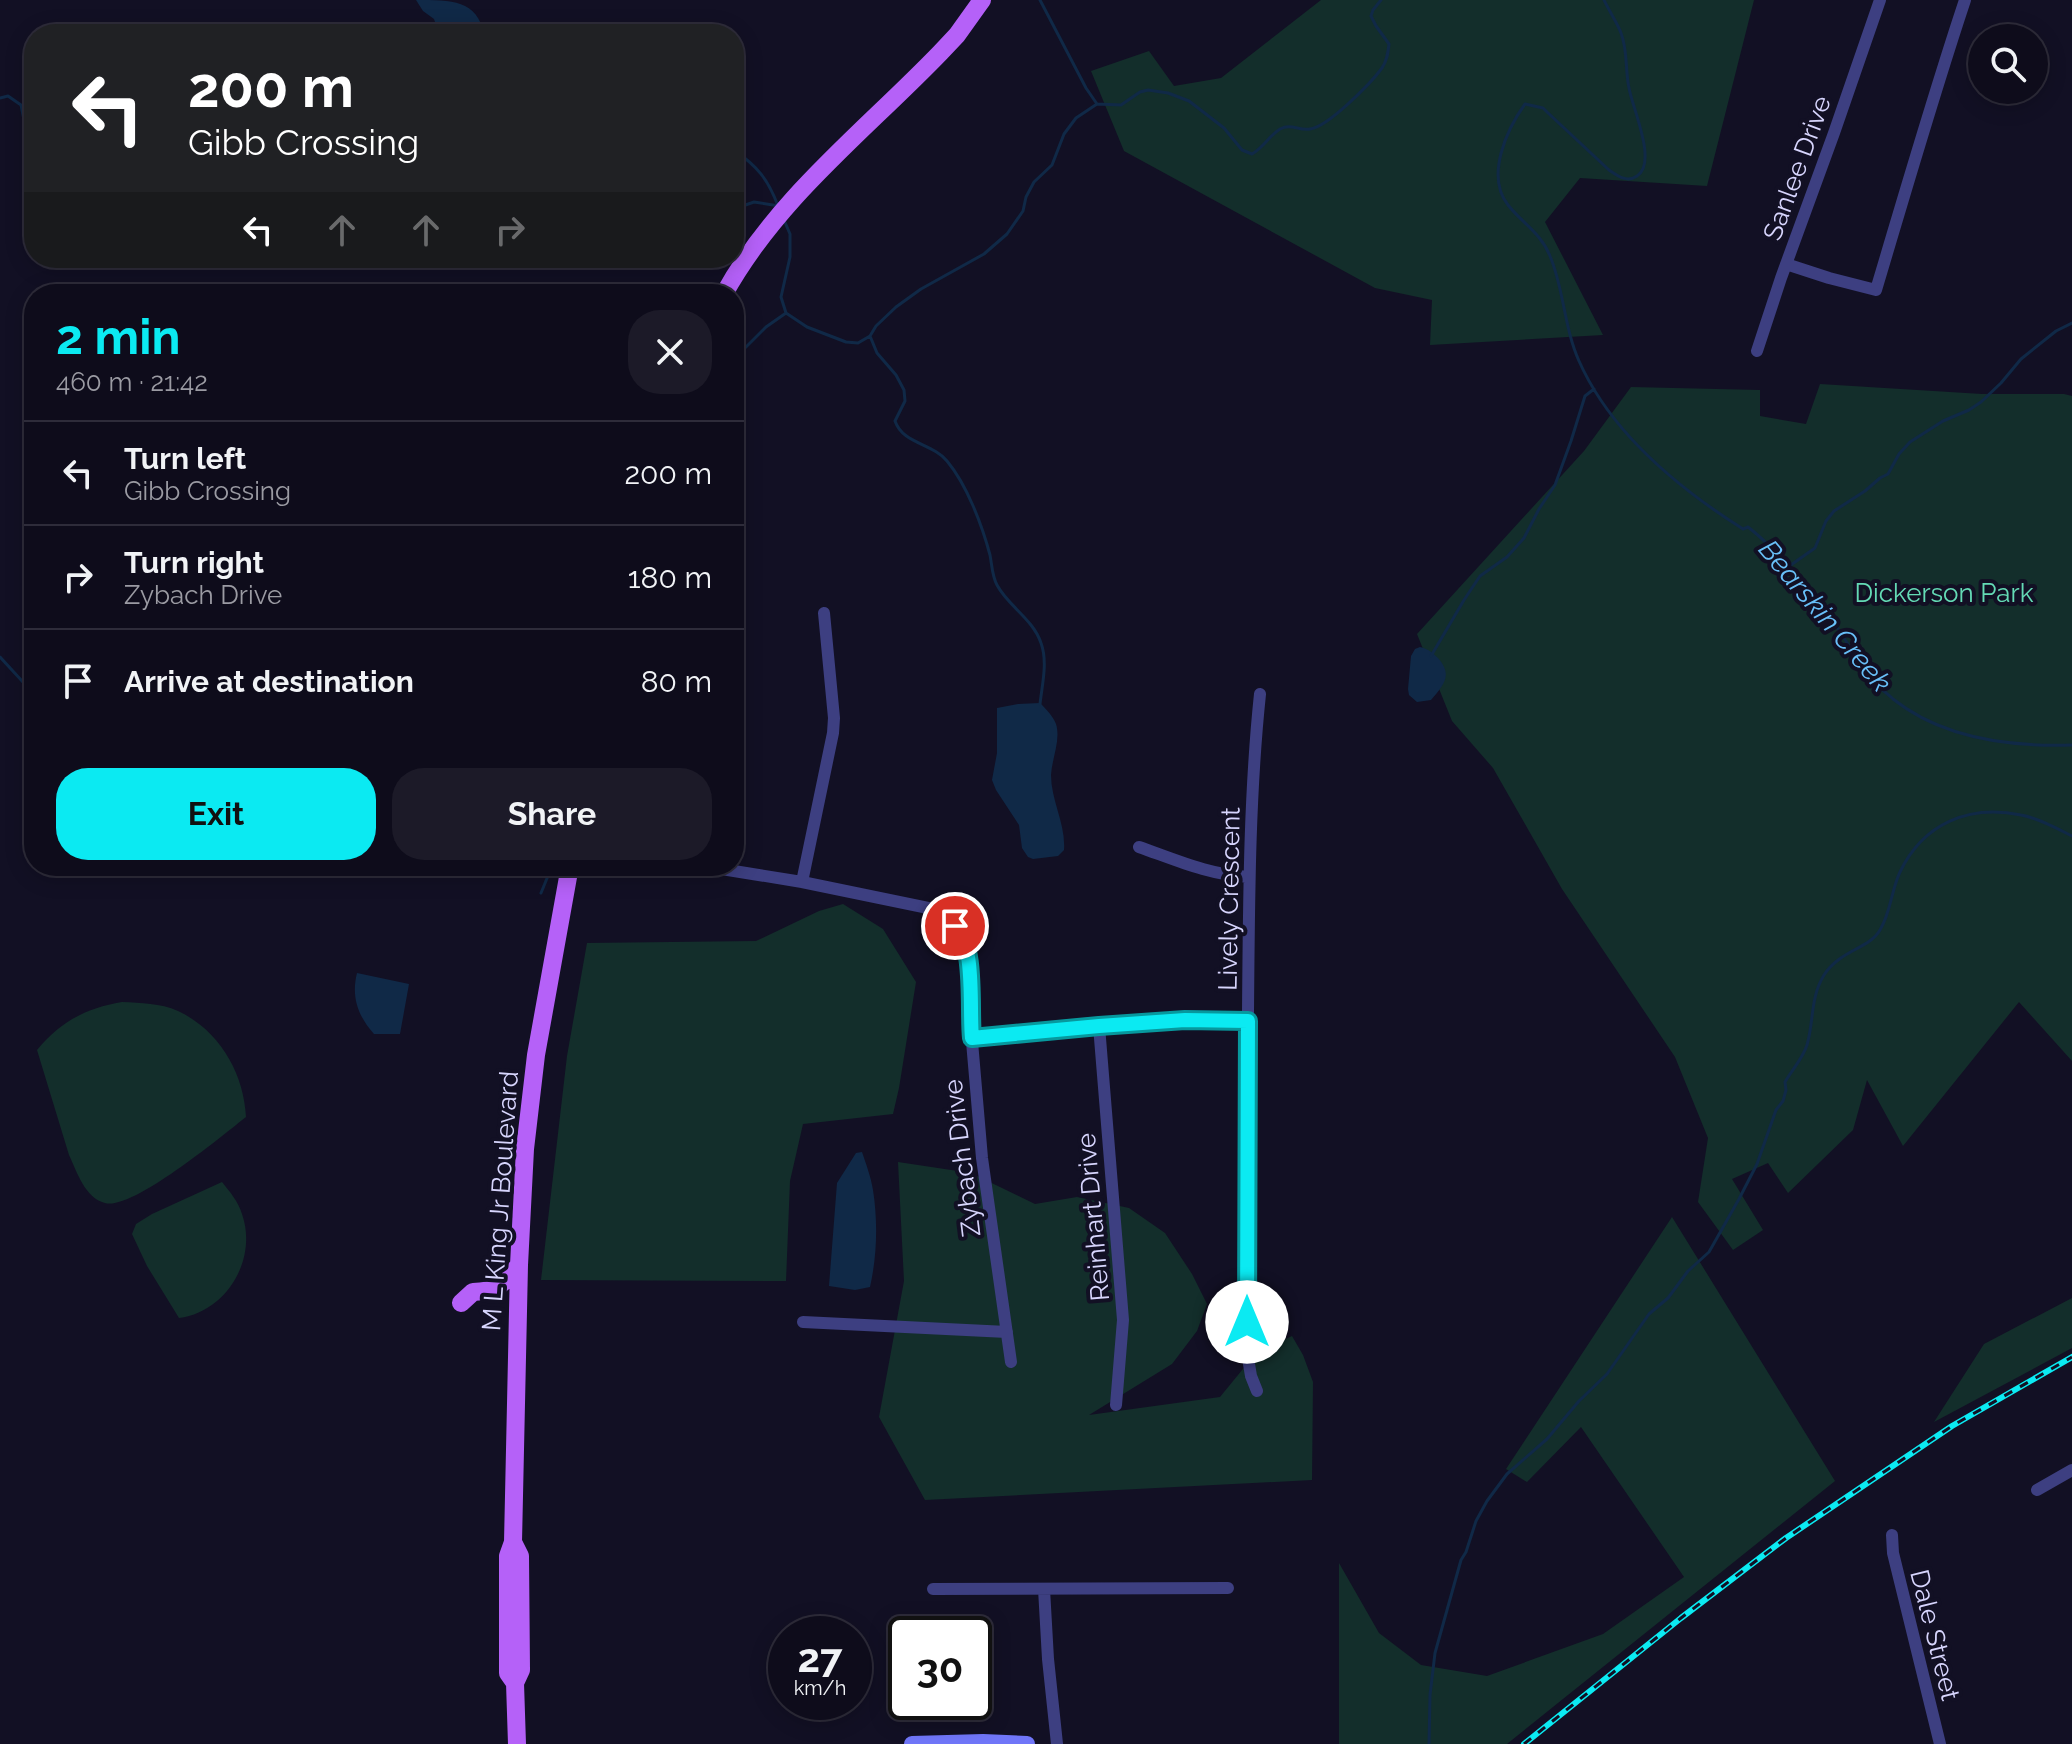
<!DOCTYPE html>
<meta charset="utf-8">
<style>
:root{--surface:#0e0c1b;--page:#1c1a28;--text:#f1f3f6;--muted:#9b9ba3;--line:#2e2c3a;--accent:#0beaf2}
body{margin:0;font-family:Raleway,sans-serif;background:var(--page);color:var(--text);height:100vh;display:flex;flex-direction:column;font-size:30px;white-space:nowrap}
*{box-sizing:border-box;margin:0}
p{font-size:26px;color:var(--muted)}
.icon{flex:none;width:44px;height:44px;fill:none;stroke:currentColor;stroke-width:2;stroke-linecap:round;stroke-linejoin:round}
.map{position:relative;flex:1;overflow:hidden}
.panel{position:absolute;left:24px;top:284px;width:720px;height:592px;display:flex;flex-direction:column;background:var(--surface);border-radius:32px;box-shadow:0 4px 20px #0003,0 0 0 2px var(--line)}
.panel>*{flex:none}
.top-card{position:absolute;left:24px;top:24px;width:720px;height:244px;border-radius:32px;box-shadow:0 4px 20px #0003,0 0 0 2px var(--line);background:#202124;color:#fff;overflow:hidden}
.controls{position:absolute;left:1968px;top:24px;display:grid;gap:16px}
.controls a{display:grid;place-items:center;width:80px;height:80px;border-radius:50%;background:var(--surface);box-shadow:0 4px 20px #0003,0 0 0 2px var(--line);font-size:40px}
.speed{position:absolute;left:768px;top:1616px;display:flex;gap:16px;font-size:40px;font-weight:700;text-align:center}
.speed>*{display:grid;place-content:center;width:104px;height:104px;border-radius:50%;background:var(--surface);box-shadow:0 4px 20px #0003,0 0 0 2px var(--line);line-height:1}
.speed small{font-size:20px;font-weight:400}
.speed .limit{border:4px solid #111;border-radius:12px;background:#fff;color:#111}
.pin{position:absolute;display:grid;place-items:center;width:68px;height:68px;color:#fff;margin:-34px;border:4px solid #fff;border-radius:50%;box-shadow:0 2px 8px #0007}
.me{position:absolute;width:88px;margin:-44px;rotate:0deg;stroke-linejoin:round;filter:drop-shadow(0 0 6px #0008)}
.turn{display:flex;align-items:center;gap:28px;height:168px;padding:0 32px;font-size:36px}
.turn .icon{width:104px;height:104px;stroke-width:2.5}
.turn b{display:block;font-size:56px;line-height:68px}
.lanes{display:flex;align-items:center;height:76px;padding:0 32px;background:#0003;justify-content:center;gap:40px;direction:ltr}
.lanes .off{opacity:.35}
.round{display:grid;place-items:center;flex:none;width:84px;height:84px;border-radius:32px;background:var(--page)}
.headline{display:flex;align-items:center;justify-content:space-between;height:136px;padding:0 32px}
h1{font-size:48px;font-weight:700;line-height:60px;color:var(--accent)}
.action{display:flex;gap:16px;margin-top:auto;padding:16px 32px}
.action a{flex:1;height:92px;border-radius:32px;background:var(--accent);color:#111;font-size:32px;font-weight:700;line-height:92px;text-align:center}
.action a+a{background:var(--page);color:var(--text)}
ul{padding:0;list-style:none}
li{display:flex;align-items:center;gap:24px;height:104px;padding:0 32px;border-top:2px solid var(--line)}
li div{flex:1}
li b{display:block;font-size:30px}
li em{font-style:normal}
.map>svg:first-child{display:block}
.green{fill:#132e2b}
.water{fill:#102947}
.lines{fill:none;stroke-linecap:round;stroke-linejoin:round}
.stream{stroke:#102947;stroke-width:3}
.minor{stroke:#3d3f81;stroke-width:12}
.secondary{stroke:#7076f8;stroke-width:16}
.primary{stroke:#b561f8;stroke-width:18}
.rail-casing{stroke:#0beaf2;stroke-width:6}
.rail{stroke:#121024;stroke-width:3;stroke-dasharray:9;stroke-linecap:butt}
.route-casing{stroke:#07989d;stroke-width:20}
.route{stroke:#0beaf2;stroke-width:14}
.labels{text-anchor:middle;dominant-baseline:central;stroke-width:8;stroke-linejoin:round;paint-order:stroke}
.street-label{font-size:26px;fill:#d7d5fd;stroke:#121024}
.park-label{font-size:26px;fill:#64dab5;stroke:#121024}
.water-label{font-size:28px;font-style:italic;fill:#68bff8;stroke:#121024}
</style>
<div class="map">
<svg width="2072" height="1744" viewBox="0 0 2072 1744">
<rect width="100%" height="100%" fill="#121024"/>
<path class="green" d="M1321 0H1754L1707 186 1580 178 1545 222 1603 335 1430 345 1432 300 1375 288 1124 151 1091 71 1149 51 1174 86 1221 78Z
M1820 384 1982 394H2064L2072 396V1061L2019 1002 1903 1146 1867 1080 1853 1130 1788 1193 1768 1163 1732 1179 1763 1230 1733 1250 1698 1202 1708 1138 1675 1057 1562 889 1493 768 1452 721 1417 634 1584 451 1631 387 1760 390V416L1806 424Z
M843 904 883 929 916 982 899 1088 893 1114 803 1124 790 1181 786 1281 541 1280 567 1056 587 943 756 941 819 911Z
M122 1002C141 1003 160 1003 178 1011 219 1030 244 1073 246 1117 223 1135 132 1211 105 1203 85 1198 77 1172 69 1155L37 1050C60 1022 86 1008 122 1002Z
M898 1162 971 1173 1035 1204 1077 1197 1129 1208 1165 1233 1192 1274 1207 1304 1197 1331 1172 1364 1089 1415 1220 1397 1256 1353 1292 1336 1303 1355 1313 1382 1312 1480 925 1500 879 1417 904 1281Z
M222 1182C230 1192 238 1201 242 1214 258 1260 226 1312 179 1318L147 1266 132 1234 136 1224 152 1214Z
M1672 1217 1835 1481 1507 1744H1339V1563L1379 1633 1421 1665 1487 1676 1603 1634 1684 1577 1581 1427 1527 1482 1506 1469Z
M2072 1298V1348L1934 1422 1984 1344Z"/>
<path class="water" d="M416 0C452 0 477 0 484 34H439L434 19 423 11Z
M1420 647C1428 649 1432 652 1438 658 1453 675 1444 685 1431 700L1417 702 1409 695 1408 689 1411 656 1415 649Z
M1040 703C1046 709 1053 716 1056 724 1061 740 1052 758 1051 775 1051 801 1066 824 1064 850L1058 856 1033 859 1028 857 1022 848 1019 825 996 790 992 780 997 753V708L1018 704Z
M357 973 409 984 400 1034H374C358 1016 351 997 357 973Z
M862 1152C866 1164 871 1177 873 1190 878 1222 877 1256 870 1287L855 1290 829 1286 837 1183 856 1153Z"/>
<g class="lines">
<path class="stream" d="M1040 0 1086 88 1097 104
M1604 0C1609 11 1617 22 1621 33 1628 51 1625 70 1629 88 1632 107 1658 163 1637 176 1627 183 1618 176 1609 170L1547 112 1543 108 1525 104C1507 129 1485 176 1508 205 1522 223 1541 233 1550 256 1564 289 1564 328 1579 361 1611 433 1678 488 1743 529L1748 527C1780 552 1813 594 1837 627 1849 646 1861 665 1875 683 1880 689 1887 693 1893 699 1943 739 2010 747 2072 745
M0 98 8 96 21 105 27 135 34 154
M734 150C757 166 768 179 778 206
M734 209 754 202 779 206
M784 220 790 234V257L781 297 786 313 807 327 846 342 858 343 870 336 876 326 896 307 921 289 984 254 1007 234 1023 211 1026 197 1034 182 1052 165 1064 134 1076 118 1097 104 1121 105 1140 92 1148 90 1168 93 1189 101 1224 128 1242 150 1252 154C1263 148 1269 136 1280 129 1291 123 1299 131 1310 129 1328 127 1371 83 1382 68 1387 61 1388 53 1389 44L1376 26 1371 16 1373 10 1381 0
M870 336 877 353 896 375 904 390 905 401 895 421C903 444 932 443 947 461 967 485 982 525 990 555 992 565 992 576 997 585 1008 606 1033 619 1041 643 1048 662 1042 685 1040 704
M734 359 766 327 786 313
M1788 567 1815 548 1826 521 1834 511 1865 491 1880 478 1888 474 1899 454 1910 442 1943 421 1969 410 1981 402 2001 383 2021 359 2056 331 2072 323
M1431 656 1464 600 1480 576 1507 557 1524 538 1539 509 1555 485 1571 441 1585 396 1594 389
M0 657 34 694
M541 893 552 866
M1429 1744 1430 1695 1435 1653 1461 1560 1466 1552 1476 1521 1487 1501 1507 1474 1547 1439 1579 1401 1607 1374 1649 1314 1668 1298 1688 1271 1709 1252 1739 1199 1757 1164 1776 1110 1783 1101 1786 1090 1785 1082C1792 1070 1803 1058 1807 1045 1814 1021 1810 998 1824 975 1840 950 1869 949 1880 930 1891 912 1891 891 1900 872 1923 824 1968 804 2021 815 2038 818 2056 828 2072 836"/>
<path class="minor" d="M1786 264 1829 278 1876 290C1905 193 1933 96 1965 0
M1757 351 1781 278 1834 133 1880 0
M1139 847C1176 860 1209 875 1249 877
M703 866 802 882 933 909 962 933 968 953 971 1030 982 1158 1011 1362
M802 882 833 733 834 718 824 613
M1099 1026 1123 1320 1116 1405
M972 1038 1099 1026 1185 1020 1248 1021
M803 1322 1007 1332
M1257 1391 1251 1376 1247 1352C1247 1238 1248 1124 1248 1011 1249 905 1249 799 1260 694
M2037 1490 2072 1470
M1892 1535 1893 1553 1940 1744
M933 1589 1228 1588
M1044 1589 1048 1659 1057 1744"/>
<path class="secondary" d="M912 1744 983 1742 1027 1744"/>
<path class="primary" d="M724 294C777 198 866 130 941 52L957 35 982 0
M461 1303 473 1292C499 1291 503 1284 519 1265
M513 1542 520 1556 521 1670 515 1683 517 1744
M515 1683 508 1673V1556L513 1542 519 1265 525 1149 536 1055 570 866"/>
<defs>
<path id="rail" d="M1524 1744 1681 1618 1786 1538 1952 1426 2072 1357"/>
</defs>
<use href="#rail" class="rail-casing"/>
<use href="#rail" class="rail"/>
</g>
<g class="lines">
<defs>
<path id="route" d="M955 926C976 945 969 1010 972 1038L1099 1026 1185 1020 1248 1021 1247 1322"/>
</defs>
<use href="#route" class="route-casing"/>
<use href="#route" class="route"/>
</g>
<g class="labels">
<g class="street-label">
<text transform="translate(1797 168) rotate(-70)">Sanlee Drive</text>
<text transform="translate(1229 899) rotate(-89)">Lively Crescent</text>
<text transform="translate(962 1158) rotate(-97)">Zybach Drive</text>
<text transform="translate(500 1201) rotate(-86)">M L King Jr Boulevard</text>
<text transform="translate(1093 1217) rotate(-95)">Reinhart Drive</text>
<text transform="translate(1935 1635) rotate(76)">Dale Street</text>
</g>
<g class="park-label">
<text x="1944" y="593">Dickerson Park</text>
</g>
<g class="water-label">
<text transform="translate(1825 616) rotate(50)">Bearskin Creek</text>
</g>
</g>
</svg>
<div class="controls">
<a><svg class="icon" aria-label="search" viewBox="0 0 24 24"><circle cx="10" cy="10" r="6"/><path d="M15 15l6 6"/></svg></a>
</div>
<div class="speed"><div>27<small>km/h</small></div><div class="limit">30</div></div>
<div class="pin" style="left:955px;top:926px;background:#d93025"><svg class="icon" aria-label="arrive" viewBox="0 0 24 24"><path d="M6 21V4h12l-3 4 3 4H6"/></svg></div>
<svg class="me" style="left:1247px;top:1322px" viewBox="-20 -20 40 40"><circle r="19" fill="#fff"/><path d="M0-13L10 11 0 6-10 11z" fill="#0beaf2"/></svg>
<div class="top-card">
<div class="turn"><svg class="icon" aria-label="left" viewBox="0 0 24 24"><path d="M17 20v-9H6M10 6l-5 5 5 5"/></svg><div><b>200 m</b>Gibb Crossing</div></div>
<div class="lanes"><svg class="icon" aria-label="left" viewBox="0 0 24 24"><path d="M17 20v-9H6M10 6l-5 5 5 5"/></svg><svg class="icon off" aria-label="ahead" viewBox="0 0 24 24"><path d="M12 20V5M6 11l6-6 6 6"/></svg><svg class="icon off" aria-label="ahead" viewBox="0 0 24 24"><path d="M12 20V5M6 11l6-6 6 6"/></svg><svg class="icon off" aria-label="right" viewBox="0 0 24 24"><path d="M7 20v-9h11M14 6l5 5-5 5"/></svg></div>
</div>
<section class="panel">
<div class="headline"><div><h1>2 min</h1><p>460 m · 21:42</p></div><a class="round"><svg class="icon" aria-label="close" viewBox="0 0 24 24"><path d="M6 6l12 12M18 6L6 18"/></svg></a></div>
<ul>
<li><svg class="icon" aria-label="left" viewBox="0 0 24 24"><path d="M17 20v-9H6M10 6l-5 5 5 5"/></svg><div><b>Turn left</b><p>Gibb Crossing</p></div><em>200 m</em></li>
<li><svg class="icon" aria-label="right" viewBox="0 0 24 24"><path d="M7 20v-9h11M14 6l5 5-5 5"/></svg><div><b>Turn right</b><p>Zybach Drive</p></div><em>180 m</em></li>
<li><svg class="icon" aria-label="arrive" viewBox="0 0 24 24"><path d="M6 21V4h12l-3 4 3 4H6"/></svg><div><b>Arrive at destination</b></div><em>80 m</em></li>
</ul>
<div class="action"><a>Exit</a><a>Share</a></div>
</section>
</div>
